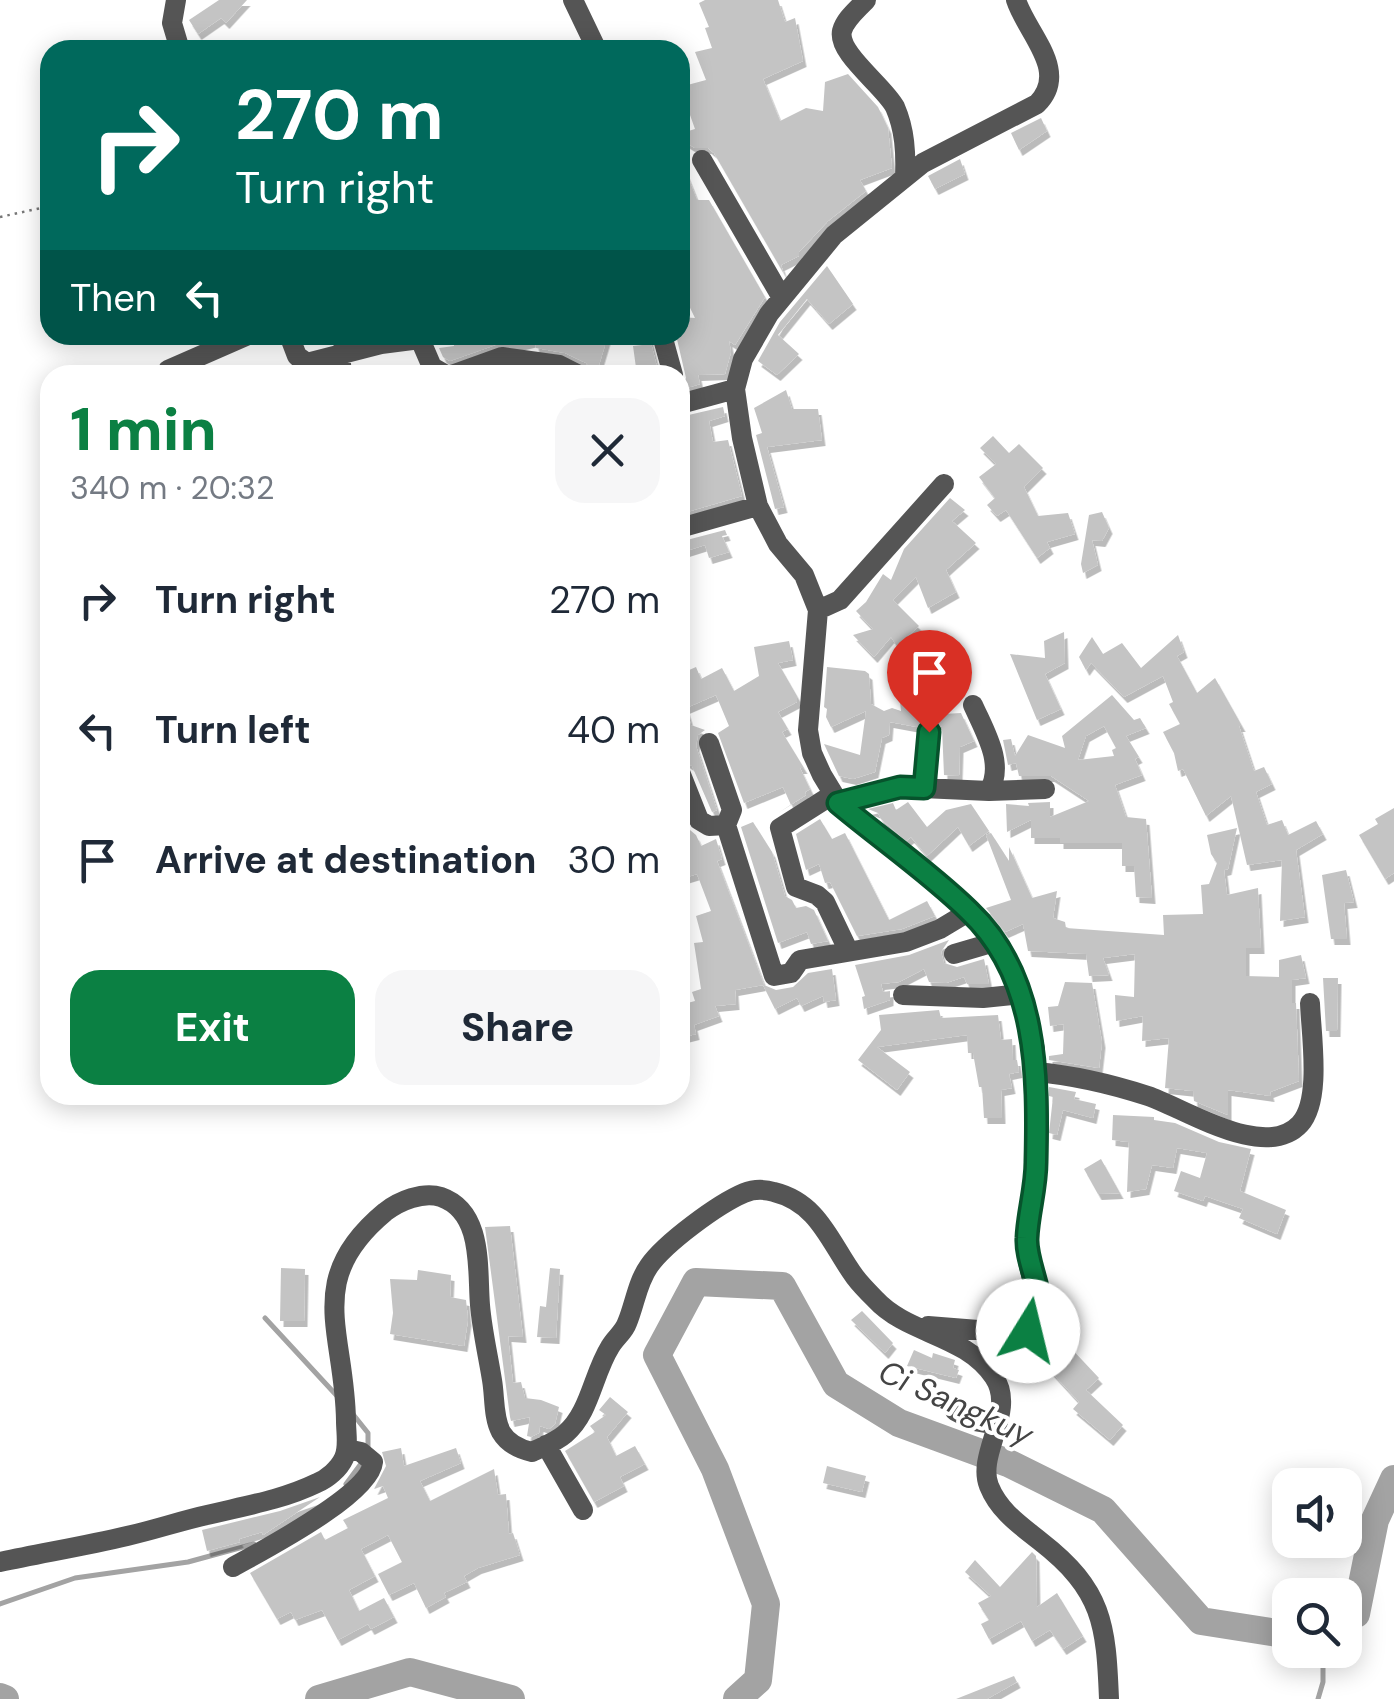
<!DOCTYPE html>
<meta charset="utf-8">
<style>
:root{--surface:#fff;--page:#f6f6f7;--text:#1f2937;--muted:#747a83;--accent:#0b8043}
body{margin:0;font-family:"DM Sans",sans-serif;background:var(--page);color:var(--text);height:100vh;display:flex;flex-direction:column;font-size:38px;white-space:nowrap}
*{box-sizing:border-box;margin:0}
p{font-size:32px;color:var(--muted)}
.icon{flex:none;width:55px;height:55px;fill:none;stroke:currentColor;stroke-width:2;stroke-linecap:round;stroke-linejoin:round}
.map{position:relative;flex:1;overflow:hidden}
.details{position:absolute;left:40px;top:365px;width:650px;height:740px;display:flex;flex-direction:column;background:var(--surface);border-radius:30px;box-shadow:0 5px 25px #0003}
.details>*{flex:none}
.guide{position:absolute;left:40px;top:40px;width:650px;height:305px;border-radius:30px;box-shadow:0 5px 25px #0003;background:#00695c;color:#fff;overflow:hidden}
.fabs{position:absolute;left:1272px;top:1468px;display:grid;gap:20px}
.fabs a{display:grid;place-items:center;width:90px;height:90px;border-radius:20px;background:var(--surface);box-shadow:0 5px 25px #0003;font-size:50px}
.pin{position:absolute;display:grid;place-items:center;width:85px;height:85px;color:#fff;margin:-102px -42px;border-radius:50% 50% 50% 0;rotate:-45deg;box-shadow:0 0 10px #0007}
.pin .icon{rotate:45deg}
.me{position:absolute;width:110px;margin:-55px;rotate:9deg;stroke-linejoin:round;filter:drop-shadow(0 0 8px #0008)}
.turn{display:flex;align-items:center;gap:35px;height:210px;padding:0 30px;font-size:45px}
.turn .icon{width:130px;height:130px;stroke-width:2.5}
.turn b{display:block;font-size:70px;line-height:85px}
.then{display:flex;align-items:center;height:95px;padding:0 30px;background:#0003;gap:20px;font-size:38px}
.round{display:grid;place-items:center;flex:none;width:105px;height:105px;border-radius:30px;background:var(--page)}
.headline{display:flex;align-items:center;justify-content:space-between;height:170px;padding:0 30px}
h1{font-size:60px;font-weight:800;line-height:75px;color:var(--accent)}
.cta{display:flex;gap:20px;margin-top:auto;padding:20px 30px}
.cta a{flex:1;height:115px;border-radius:30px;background:var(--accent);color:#fff;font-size:40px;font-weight:800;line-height:115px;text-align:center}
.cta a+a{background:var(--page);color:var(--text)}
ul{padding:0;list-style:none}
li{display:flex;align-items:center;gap:30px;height:130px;padding:0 30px}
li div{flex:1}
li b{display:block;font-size:38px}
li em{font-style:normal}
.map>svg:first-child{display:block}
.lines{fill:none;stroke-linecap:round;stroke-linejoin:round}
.stream{stroke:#a3a3a3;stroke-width:5}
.river{stroke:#a3a3a3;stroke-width:28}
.building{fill:#c4c4c4;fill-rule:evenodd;filter:url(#shadow)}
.path{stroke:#777;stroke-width:2.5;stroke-dasharray:2.5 5;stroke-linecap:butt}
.minor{stroke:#555;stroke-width:20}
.route-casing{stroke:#07532c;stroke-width:25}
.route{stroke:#0b8043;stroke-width:18}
.labels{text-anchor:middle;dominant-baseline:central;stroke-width:8;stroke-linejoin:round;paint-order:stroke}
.water-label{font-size:32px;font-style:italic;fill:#444;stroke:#fff}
</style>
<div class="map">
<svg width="1394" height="1699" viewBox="0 0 1394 1699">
<defs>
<filter id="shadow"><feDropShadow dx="3.5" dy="6" stdDeviation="0" flood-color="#0004"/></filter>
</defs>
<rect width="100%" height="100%" fill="#fff"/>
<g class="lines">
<path class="stream" d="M265 1318 338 1397
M352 1413 368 1433V1451
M346 1484 363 1461
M0 1604 75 1578 188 1562 254 1544
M1318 1699 1323 1682V1650"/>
<path class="river" d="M1345 1618 1356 1614 1375 1520 1394 1479
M0 1697 5 1699
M319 1699 410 1672 511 1699
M737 1699 758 1680 766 1604 715 1469 657 1355 696 1282 782 1286 836 1384 899 1423 1008 1463 1103 1510 1201 1621 1290 1635"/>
</g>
<path class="building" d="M219 0H247L226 23 221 18 198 34 189 20Z
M705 0H778L785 22 795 18 803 61 763 79 780 121 806 108 823 111 825 82 848 74 878 107 888 128 892 168 860 180 866 191 828 221 799 252V256L781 265 784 274 714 153 708 148H695L680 139 688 136 685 132 695 129 680 87 706 80 695 52 712 48 705 28 709 27 699 3Z
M1041 118 1047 131 1019 150 1011 133Z
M960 159 965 174 935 189 928 176Z
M681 160 697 200H709L765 297 735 345 729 341 731 352 725 374 698 375 700 384 680 390 686 378 676 335H680V317L695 318 680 287Z
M827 266 853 304 829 324 807 299 778 335 799 354 777 375 758 361 780 322Z
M453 335H608L596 375 586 363 565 353 536 348 535 341 518 345 498 344 450 361 443 357 439 348 454 346Z
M641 335H649L659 375H637L633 346 642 345Z
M786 390 792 409H818L822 440 767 447 784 507 775 509 756 435 762 433 754 408Z
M723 407 725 416 709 421 713 442 728 440 742 496 680 514V508L684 507 680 492V417Z
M993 436 1009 453 1019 444 1043 468 1024 487 1038 516 1068 513 1075 534 1047 542 1050 548 1037 558 1006 510 997 516 987 505 995 498 979 477 996 464 980 448Z
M950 498 965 510 952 521 976 543 946 570 956 592 928 608 916 577 893 600 919 626 897 646 891 637 874 657 853 635 873 629 856 611 866 602 883 574 891 580 904 549Z
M1102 512 1109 528 1102 541 1092 540 1098 565 1083 573 1081 564 1089 515Z
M725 530 727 535 722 536 729 552 709 558 705 545 686 551 683 541Z
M1064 632 1065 663 1045 674 1061 709 1037 720 1010 654 1045 658 1044 641Z
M1178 635 1184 652 1177 656 1197 693 1215 678 1242 726H1239L1254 771 1264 767 1272 784 1256 792 1267 825 1282 820 1288 835 1316 821 1323 834 1296 850 1305 917 1280 921 1282 860 1247 865 1231 796 1206 816 1183 769 1178 771 1174 753 1163 732 1180 724 1169 704 1173 702 1163 676 1124 697 1091 663 1086 670 1079 657 1092 637 1103 654 1122 643 1141 668Z
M789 641 793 660 778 663 797 696V702L778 712 788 729 782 732 804 768H800L810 789 805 792 806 795 778 813 791 805 783 787 744 803 718 733 729 726 716 695 686 708 691 725 705 730 698 735 696 746 717 810 712 812 692 766 680 758V674L696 667 701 679 722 668 734 691 759 676 754 647Z
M903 661 919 664V680L938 684 943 714 961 713 974 741 960 747 959 776 944 775 942 727 929 718 917 727 890 722 889 735 882 738 875 772 853 779 839 776 824 744 860 755 866 711 831 727 826 717 827 709 824 707 827 667 865 671 869 674 871 704 884 711 892 708 901 711 899 692 914 699 898 682Z
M1112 695 1134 720 1140 718 1146 728 1126 736 1139 757 1135 759 1142 775 1115 785 1126 817 1146 819 1152 898 1136 897 1134 866H1122V843H1060V838H1031V820L1007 832 1006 804 1029 806 1028 803 1050 802V817L1089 801 1051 776H1019L1016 763 1008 765 1003 740 1011 739 1015 756 1028 735 1065 748 1062 736ZM1104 726 1116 748 1112 750 1114 756 1078 760 1086 736Z
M908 802 927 827 946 810 971 804 989 831 969 846 958 827 927 856 911 837 906 841 881 819 878 813 868 809 893 803 896 810Z
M1394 808V873L1385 879 1359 835 1378 824 1375 819Z
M820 819 832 839 845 833 889 920 927 901 935 916 902 929 857 936 830 882 825 883 819 864 806 870 796 834Z
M753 822 772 852 785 896 792 900 796 908 806 906 814 910 828 941 811 944 807 932 778 943 741 827Z
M1237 828 1228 869 1224 870 1227 895 1258 888 1261 948H1246V976L1279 977V960L1301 955 1306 978 1292 980V1003H1296L1299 1081 1270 1092 1271 1096 1228 1090V1115L1194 1101 1193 1091 1165 1088 1169 1038 1142 1041 1143 1016 1116 1021 1115 995 1134 997 1135 954 1103 958 1109 975 1089 976 1086 954 1028 951 1023 924 1005 932 986 908 1011 900 986 835 991 833 1009 861V847L1032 898 1057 891 1053 918 1065 922 1066 928 1164 935 1163 915 1203 914 1201 885 1209 884 1217 863 1211 854 1207 835Z
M690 830 696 835 701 846 716 839 722 859 717 861 764 985 776 990 793 987 808 973 832 969 836 1000 824 1002 823 996 801 1006 797 998 775 1009 763 985 735 990 736 1004 715 1006 719 1016 694 1025 696 1034 680 1038V1005L695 1001 692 992 701 989 694 943 703 942 696 916 711 911 697 874 684 878 680 867V834Z
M1346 870 1354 902 1344 903 1347 939H1331L1322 875Z
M949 940 941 952 944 963 957 967 984 959 989 984H967L964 977 946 983 929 982 924 969 899 982 881 984 883 992 890 991V1000L864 1009 862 997 865 996 855 965 909 955Z
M1323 978H1338L1337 1031H1326Z
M1065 982 1092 983 1102 1042 1099 1068 1049 1060V1056L1063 1054 1064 1024 1050 1026 1048 1007 1058 1006Z
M939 1010 941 1018 998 1015 1001 1040 1012 1039 1013 1060H1017L1019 1072 1009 1074 1012 1088 1001 1090 1002 1118H984L982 1087H979L973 1053H968L967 1035 877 1047 910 1072 897 1090 858 1060 881 1030 879 1015Z
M1049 1087 1076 1092 1074 1099 1096 1104 1093 1118 1063 1110 1057 1135 1049 1133 1053 1097 1049 1096Z
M1113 1115 1154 1117V1120L1175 1123 1219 1142 1251 1149 1240 1191 1286 1210 1277 1234 1239 1218 1243 1209 1205 1196 1203 1201 1174 1191 1181 1171 1200 1178 1207 1153 1177 1148 1173 1168 1152 1165 1146 1189 1127 1192 1129 1142 1112 1140Z
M1101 1159 1120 1193 1098 1194 1084 1169Z
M510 1226 523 1337 508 1336 513 1383 521 1382 525 1398 541 1400 559 1407 555 1424 549 1429 540 1426 539 1433 531 1437 527 1436 530 1417 511 1421 510 1417 485 1227Z
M281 1268 305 1269 304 1321H280Z
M550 1268 560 1269 556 1338 537 1337 540 1306 546 1307Z
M418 1270 451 1275 450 1297 466 1300 468 1320 464 1346 390 1334 393 1313 390 1279 417 1280Z
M862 1311 893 1343 885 1353 851 1320Z
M1054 1313 1074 1331 1058 1348 1043 1335 1054 1321Z
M1067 1344 1099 1378 1086 1390 1123 1425 1110 1440 1073 1409 1079 1402 1045 1365Z
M914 1350 932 1358 933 1353 955 1360 953 1368 959 1370 956 1378 907 1366Z
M610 1397 628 1412 607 1437 616 1456 635 1446 645 1464 620 1477 624 1486 594 1502 565 1451 595 1432 590 1426 606 1415 599 1410Z
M401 1448 404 1466 456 1448 461 1463 420 1481 430 1501 494 1469 498 1495 506 1494 509 1534 513 1533 520 1555 478 1568 464 1576 467 1582 444 1593 446 1597 426 1608 414 1583 389 1595 378 1574 402 1562 388 1535 361 1549 375 1576 349 1590 359 1611 384 1598 394 1617 371 1629 368 1624 338 1640 322 1610 295 1620 291 1612 277 1619 250 1573 321 1532 325 1540 348 1528 343 1520 388 1498 383 1486 374 1489 386 1466 382 1452Z
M827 1466 866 1476 862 1492 823 1483Z
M320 1497 263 1535 262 1532 239 1539 240 1542 207 1551 202 1530 280 1511Z
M1032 1552 1036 1556 1037 1607 1057 1593 1083 1636 1063 1649 1050 1630 1032 1641 1021 1621 989 1639 981 1624 989 1620 978 1603 991 1596 965 1572 975 1560 1000 1587Z
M1014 1676 1017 1682 987 1699H956Z"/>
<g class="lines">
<path class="path" d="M0 217 50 206"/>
<path class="minor" d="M176 0 172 23 180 50
M573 0 597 50
M866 0C858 9 845 19 842 31 837 53 884 86 895 107 905 130 906 153 905 177
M702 160 782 298
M289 335 297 356 307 363 381 344 420 339 432 367 446 375
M662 335 673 375
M340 353 342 375
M168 370 248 335
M452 375 502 357 559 365 579 375
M680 404 735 389
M680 528 758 506
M818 610 840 600 944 484
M973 705C985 732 1005 764 989 791
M680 772 699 820 709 826 726 825 732 810 709 743
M924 788 929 732
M832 795 780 828 796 887 817 895 825 902 848 950
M839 803 900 787 989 791 1045 789
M726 825 774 976 791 973 800 960 906 942 940 929 970 911
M954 954 995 942
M903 995 983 998 1022 994
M1035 1072C1071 1075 1114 1085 1148 1096 1184 1108 1265 1162 1300 1124 1322 1100 1311 1034 1310 1003
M928 1326 1016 1333 1028 1331 1041 1317 1028 1262 1026 1240 1036 1166 1035 1072V1049L1022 994 995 942 970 911 839 803 822 775 812 753 808 730 818 610 804 575 778 544 758 506 742 438 735 389 743 359 769 314 834 235 923 163 1037 104C1070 71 1027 34 1016 0
M955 1411 974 1421 997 1425
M546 1445 583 1510
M0 1562C42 1553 85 1546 127 1536 154 1530 180 1521 207 1515 244 1506 282 1500 317 1483 327 1479 339 1469 344 1458 349 1447 346 1433 346 1421 345 1332 303 1280 385 1212 399 1201 423 1191 441 1197 484 1212 477 1270 480 1305 482 1330 488 1355 492 1380 495 1397 493 1417 501 1432 508 1444 519 1449 532 1452 542 1447 556 1442 565 1434 590 1413 593 1374 610 1347 615 1338 624 1332 627 1323 635 1304 637 1283 649 1266 665 1243 718 1204 744 1193 754 1189 764 1189 774 1192 819 1203 830 1243 855 1277 861 1285 868 1292 875 1299 908 1335 965 1334 994 1377 1017 1411 976 1454 989 1486 999 1511 1020 1525 1040 1541 1103 1590 1106 1624 1109 1699
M233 1567C263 1550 370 1495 373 1462L361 1452 347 1449"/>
</g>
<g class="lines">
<defs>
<path id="route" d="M929 732 924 788 900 787 838 803C881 839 929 872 969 911 1038 976 1038 1074 1036 1162 1036 1188 1028 1213 1027 1238 1025 1268 1056 1310 1028 1331"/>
</defs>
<use href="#route" class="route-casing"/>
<use href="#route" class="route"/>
</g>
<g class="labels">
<g class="water-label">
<text transform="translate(956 1403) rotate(24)">Ci Sangkuy</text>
</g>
</g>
</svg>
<div class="fabs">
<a><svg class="icon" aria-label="sound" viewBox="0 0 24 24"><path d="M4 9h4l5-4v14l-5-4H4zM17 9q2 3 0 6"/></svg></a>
<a><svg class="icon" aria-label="search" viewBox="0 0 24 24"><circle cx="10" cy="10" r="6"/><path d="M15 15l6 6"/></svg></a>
</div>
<div class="pin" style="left:929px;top:732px;background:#d93025"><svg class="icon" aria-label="arrive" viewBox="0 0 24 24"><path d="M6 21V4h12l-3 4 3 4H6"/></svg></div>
<svg class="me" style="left:1028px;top:1331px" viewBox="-20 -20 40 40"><circle r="19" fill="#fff"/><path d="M0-13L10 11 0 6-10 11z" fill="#0b8043"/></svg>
<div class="guide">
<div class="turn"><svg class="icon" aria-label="right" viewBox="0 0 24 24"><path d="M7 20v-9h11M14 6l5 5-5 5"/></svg><div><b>270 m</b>Turn right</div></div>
<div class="then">Then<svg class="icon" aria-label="left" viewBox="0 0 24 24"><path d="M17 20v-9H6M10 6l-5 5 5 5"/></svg></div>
</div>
<section class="details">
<div class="headline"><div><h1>1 min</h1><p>340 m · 20:32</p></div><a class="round"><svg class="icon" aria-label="close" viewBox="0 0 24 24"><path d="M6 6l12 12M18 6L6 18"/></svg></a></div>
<ul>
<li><svg class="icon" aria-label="right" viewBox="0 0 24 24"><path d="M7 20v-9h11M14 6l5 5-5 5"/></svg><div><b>Turn right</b></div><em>270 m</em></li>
<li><svg class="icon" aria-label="left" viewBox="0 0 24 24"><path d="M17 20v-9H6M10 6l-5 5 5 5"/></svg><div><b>Turn left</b></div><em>40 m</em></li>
<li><svg class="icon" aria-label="arrive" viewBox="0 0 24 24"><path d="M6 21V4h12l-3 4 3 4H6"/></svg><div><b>Arrive at destination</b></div><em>30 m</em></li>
</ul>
<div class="cta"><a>Exit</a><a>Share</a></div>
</section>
</div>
